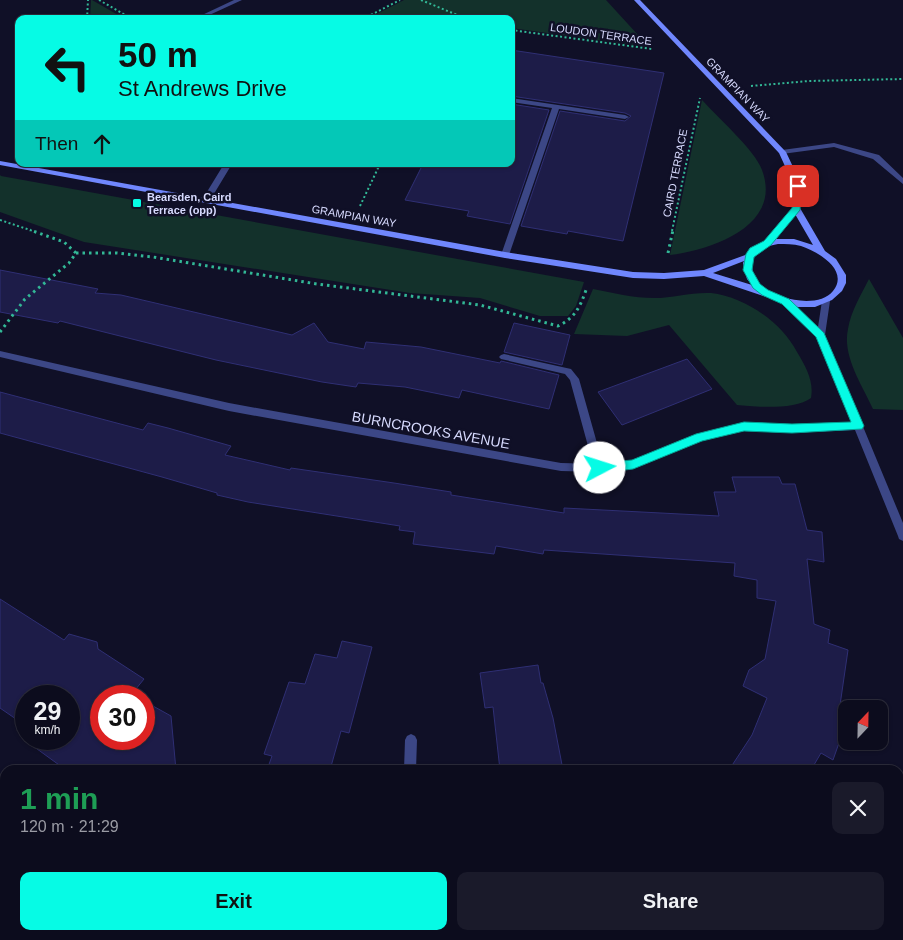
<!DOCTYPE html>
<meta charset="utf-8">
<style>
:root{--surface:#0c0c1d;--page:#1a1a2a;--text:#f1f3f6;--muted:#9a9ba4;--line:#2c2c3b;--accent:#06fbe5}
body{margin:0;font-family:Helvetica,sans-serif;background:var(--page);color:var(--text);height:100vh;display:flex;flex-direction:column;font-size:19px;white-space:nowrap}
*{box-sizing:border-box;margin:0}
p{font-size:16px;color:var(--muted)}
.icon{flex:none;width:28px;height:28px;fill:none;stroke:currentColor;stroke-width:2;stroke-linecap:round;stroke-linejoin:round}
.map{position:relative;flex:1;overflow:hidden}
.sheet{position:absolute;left:0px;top:765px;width:904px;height:175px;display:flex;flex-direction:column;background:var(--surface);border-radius:15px 15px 0 0;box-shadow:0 1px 4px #0004,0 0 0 1px var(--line)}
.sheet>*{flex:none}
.hud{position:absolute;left:15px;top:15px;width:500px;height:152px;border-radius:10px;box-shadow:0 1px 4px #0004,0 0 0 1px var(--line);background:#06fbe5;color:#111;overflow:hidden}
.needle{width:32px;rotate:22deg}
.buttons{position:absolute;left:838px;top:700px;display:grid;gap:10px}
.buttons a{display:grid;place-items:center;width:50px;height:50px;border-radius:10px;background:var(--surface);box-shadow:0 1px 4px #0004,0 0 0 1px var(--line);font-size:25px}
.speed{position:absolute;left:15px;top:685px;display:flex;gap:10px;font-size:25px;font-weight:700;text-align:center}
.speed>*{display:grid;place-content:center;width:65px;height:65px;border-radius:50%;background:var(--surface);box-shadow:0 1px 4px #0004,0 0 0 1px var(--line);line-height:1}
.speed small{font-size:12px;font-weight:400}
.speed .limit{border:8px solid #d22;background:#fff;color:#111}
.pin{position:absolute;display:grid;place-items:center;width:42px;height:42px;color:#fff;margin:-21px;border-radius:10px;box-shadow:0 2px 8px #0006}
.me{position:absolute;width:55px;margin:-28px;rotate:85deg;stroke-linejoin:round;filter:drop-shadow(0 0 4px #0008)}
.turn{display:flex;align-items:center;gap:18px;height:105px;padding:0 20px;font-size:22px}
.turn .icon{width:65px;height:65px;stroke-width:2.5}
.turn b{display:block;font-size:35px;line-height:42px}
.then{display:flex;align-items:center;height:48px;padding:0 20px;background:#0003;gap:10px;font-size:19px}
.round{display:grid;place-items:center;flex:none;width:52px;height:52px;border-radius:10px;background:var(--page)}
.overview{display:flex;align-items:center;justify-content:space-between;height:85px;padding:0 20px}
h1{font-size:30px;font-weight:800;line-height:38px;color:#1e9e55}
.button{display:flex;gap:10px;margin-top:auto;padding:10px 20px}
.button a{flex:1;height:58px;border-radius:10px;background:var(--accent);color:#111;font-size:20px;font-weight:800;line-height:58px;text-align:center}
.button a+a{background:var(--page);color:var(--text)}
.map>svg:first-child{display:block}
.green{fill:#13312b}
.building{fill:#1d1c48;stroke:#2f2f74}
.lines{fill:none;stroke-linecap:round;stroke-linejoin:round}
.path-far1{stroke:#32b896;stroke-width:2;stroke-dasharray:2 2.5;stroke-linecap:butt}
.path{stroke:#32b896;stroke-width:3;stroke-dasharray:2.5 4;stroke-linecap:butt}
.lane{fill:#3c4786;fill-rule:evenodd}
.street{fill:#3c4786;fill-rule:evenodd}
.secondary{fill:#7087fd;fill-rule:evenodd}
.route{fill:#06fbe5;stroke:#04a395}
.poi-dot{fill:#06fbe5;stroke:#101027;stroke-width:2}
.labels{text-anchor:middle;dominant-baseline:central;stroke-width:5;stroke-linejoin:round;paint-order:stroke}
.far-street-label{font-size:11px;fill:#d7dafe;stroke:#101027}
.far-poi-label{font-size:11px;font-weight:bold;fill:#d7dafe;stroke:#101027;text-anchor:start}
.street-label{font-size:14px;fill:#d7dafe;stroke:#101027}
</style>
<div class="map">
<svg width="903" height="940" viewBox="0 0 903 940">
<rect width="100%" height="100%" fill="#101027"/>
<path class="green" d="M91 0H92L125 19H90Z
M404 0H606L649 47 511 28V19H367Z
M702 100C717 117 755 150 762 170 783 226 711 250 670 255Z
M0 175 1 176 584 282 576 306 568 316H540L480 298 410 293 84 242 0 212Z
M869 279 903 338V410L873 409C862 385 842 356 848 329 851 311 861 295 869 279Z
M593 289C613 293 633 298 654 298 673 298 692 292 711 293 745 297 781 322 797 352 806 367 814 381 811 398 796 410 756 407 737 405L669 325 627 336 574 334Z"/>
<path class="building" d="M511 50 664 73 623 241 568 231 567 234 521 226 560 111 625 121 631 116 625 113 511 96Z
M511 104 549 110 510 224 467 216 469 211 405 200 423 164H511Z
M0 270 98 289 95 293 121 295 292 335 314 323 328 342 364 349 366 342 421 347 500 363 501 361 559 375 549 409 462 390 459 398 405 387 358 383 356 387 322 382 216 360 60 321 58 323 0 312Z
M514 323 570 335 562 365 504 352Z
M687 359 712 389 622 425 598 392Z
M0 392 143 430 148 423 168 428 231 446 225 455 290 470 291 468 394 483 451 492V495L564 513V508L719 516 714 492H736L732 477H779L782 484H795L807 530 822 532 824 562 807 559 814 624 830 630 828 643 848 650 838 719 846 723 833 760 821 753 811 770H729L752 735 767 698 743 686 749 670 765 659 776 601 757 598V580L734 576 735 563 544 550 543 554 496 546 494 554 413 544 415 532 399 530 400 526 248 502 217 495V493L162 477 0 433Z
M0 599 64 640 69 634 97 642 98 649 144 679 131 695 134 696H101V739H144V701L171 716 176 770H66L33 746 39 739H69V696H26V726L0 708Z
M342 641 372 647 349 733 341 731 330 770H267L272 756 264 754 289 682 305 684 315 654 337 658Z
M538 665 541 683H543L553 718 563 770H500L493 707 485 708 480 673Z"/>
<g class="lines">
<path class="path-far1" d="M99 0 132 19
M421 0 467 19
M87 19 88 0
M363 19 400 0
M511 30 652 49
M751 86 809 81 903 79
M360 206 380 164
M0 220 33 231
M672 231 700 98"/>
<path class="path" d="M76 253H117L153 257 317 284 480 305 558 326C575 318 580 307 586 290
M668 253 673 230
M0 332 25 299 69 263 76 253 64 242 30 230"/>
<path class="lane" d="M504 354 571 369 579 379 604 468 603 471H595L594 468 570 380 565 374 501 359 499 357 501 355Z"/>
<path class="street" d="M234 0H242L205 17 200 16Z
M511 98 625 115 629 117 625 119 559 109 509 255 505 258 501 255 552 108 511 102Z
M834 143 879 155 903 178V184L873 159 834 147 782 154 778 152 782 150Z
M224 164H232L209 202H203L202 200Z
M826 298 830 301 825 335 903 523V541L899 539 898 536 855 430 792 433 744 431 702 440 633 469 599 472 561 471 229 411 0 357V351L229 403 561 463 599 464 632 461 697 434 744 423 792 425 852 422 817 337 781 302 785 299 788 300 818 327 822 301Z
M411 734 415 736 417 740 416 770H404L405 740 407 736Z
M903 849V869L899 871V851Z
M0 883 5 886V906L0 903Z
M24 935H40L42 940H26Z
M363 935H377L375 940H361Z
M846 935H862L860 940H844Z"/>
<path class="secondary" d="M634 0H640L786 152 802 186 800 208 825 251 836 259 846 275V283L842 291 832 300 815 307H798L784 303 704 276 664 279 633 278 505 258 0 165V161L505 252 633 272 664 273 704 270 748 254 753 248 765 242 792 208 794 186 779 153ZM795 214 813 245 794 239H776ZM778 244C786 244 793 244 801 246 817 251 850 270 833 291 817 311 766 298 755 278 753 274 752 267 751 263 757 251 765 246 778 244ZM744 261 743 263 747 279 752 285 713 273Z"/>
</g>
<path class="route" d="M798 183 802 186 800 210 771 245 754 257 752 270 760 284 768 290 789 299 824 333 864 426 862 429 792 433 744 431 702 441 633 469 600 473 595 471 594 468 595 465 600 463 632 460 696 434 744 422 792 424 851 422 816 337 782 304 762 295 753 288 743 270 746 254 750 248 764 241 792 208 794 186Z"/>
<rect class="poi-dot" x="132" y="198" width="10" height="10" rx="2.5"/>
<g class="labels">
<g class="far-street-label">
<text transform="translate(601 34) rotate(8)">LOUDON TERRACE</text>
<text transform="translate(738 90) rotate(46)">GRAMPIAN WAY</text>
<text transform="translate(675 173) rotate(-79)">CAIRD TERRACE</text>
<text transform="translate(354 216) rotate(10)">GRAMPIAN WAY</text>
</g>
<g class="far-poi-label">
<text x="147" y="197">Bearsden, Caird<tspan x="147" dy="13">Terrace (opp)</tspan></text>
</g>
<g class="street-label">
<text transform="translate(431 430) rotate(10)">BURNCROOKS AVENUE</text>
</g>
</g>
</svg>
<div class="buttons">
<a><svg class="needle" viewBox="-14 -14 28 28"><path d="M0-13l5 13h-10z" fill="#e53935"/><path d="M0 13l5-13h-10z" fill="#9a9ba4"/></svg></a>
</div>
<div class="speed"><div>29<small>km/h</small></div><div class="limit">30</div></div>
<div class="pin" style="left:798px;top:186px;background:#d93025"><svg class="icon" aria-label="arrive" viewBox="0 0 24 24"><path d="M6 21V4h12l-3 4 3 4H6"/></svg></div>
<svg class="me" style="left:600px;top:468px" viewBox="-20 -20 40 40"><circle r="19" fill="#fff"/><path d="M0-13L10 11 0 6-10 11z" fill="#06fbe5"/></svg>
<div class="hud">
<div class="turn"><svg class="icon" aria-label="left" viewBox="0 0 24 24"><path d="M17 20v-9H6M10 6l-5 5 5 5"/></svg><div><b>50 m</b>St Andrews Drive</div></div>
<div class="then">Then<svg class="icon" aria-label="ahead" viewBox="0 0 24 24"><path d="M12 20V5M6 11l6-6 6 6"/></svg></div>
</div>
<section class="sheet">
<div class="overview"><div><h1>1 min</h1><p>120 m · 21:29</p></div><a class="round"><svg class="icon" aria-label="close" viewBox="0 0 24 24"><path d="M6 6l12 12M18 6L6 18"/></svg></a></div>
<div class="button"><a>Exit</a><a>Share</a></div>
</section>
</div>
